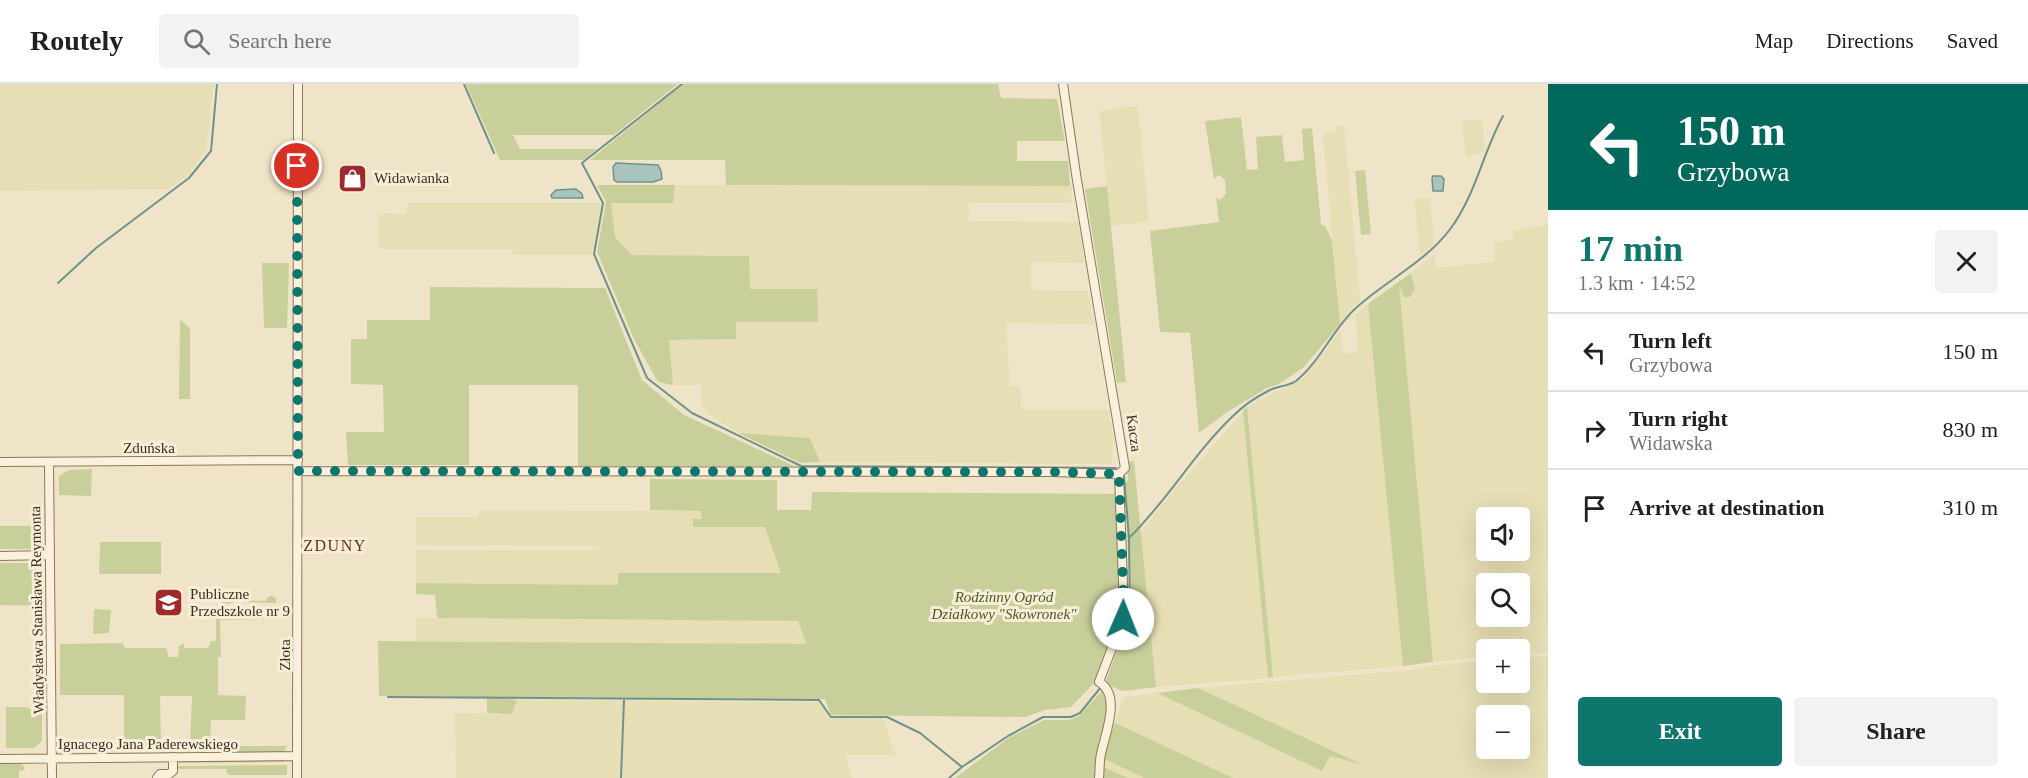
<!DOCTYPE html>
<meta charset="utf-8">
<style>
:root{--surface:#fff;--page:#f2f2f2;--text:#202124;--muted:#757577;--line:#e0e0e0;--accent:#0f766e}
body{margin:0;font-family:"Times New Roman",serif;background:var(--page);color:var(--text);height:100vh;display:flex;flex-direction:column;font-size:22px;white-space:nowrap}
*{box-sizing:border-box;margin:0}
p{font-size:20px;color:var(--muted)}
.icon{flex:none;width:33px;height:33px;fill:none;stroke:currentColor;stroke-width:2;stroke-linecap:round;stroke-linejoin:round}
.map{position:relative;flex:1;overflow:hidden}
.side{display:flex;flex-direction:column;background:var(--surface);width:480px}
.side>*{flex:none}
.top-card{background:#00695c;color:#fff;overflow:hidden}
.buttons{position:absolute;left:1476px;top:423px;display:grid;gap:12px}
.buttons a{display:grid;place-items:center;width:54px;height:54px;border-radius:6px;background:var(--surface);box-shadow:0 6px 24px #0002;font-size:30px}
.pin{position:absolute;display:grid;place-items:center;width:51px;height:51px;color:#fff;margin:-26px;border:3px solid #fff;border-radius:50%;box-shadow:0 2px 6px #0007}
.me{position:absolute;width:66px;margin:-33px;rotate:1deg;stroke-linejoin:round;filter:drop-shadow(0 0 4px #0008)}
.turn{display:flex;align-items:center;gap:21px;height:126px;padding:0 30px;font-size:27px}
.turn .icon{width:78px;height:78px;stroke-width:2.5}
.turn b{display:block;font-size:42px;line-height:51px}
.round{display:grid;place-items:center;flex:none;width:63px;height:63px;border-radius:6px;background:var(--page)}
.headline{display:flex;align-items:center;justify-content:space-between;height:102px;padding:0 30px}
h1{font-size:36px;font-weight:700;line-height:45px;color:var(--accent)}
.primary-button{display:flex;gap:12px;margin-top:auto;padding:12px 30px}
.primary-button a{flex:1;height:69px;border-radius:6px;background:var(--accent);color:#fff;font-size:24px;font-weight:700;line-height:69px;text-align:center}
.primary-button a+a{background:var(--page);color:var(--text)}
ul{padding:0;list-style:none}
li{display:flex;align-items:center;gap:18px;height:78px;padding:0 30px;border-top:2px solid var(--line)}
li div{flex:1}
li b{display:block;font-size:22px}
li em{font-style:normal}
header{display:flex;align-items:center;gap:36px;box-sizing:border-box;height:84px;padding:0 30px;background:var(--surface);border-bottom:2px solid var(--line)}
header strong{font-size:28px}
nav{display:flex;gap:33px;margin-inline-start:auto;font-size:21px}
.search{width:420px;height:54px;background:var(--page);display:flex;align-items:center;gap:15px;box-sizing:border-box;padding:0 21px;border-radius:6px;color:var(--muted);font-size:22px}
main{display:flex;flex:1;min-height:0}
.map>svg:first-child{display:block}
.farmland{fill:#e6deb5;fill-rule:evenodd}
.green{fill:#c9cf9b}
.water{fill:#a9c4bc;stroke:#6f938a;stroke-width:1.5}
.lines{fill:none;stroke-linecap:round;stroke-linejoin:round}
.stream{stroke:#6f938a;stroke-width:2}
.minor-casing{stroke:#8d765c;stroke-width:10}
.minor{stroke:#faf1dc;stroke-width:8}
.route{stroke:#0f766e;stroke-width:10;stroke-dasharray:0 18}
.labels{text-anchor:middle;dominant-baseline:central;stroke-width:6;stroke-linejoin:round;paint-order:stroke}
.poi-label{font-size:15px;fill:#3d2e20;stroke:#f7eed8;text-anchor:start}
.street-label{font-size:15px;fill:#3d2e20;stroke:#f7eed8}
.park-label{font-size:15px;font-style:italic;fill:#4d5a26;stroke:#f7eed8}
.neighbourhood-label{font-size:16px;letter-spacing:1.5px;fill:#6b2e1e;stroke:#f7eed8}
</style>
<header>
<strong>Routely</strong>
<div class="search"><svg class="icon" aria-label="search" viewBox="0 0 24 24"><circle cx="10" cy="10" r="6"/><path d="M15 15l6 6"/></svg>Search here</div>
<nav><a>Map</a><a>Directions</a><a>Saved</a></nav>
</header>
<main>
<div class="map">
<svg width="1548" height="694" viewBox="0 0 1548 694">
<rect width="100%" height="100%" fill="#f0e4c8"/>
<path class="farmland" d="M0 0H214L206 67 187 92 169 105 0 107Z
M1138 22 1149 137 1111 142 1099 27Z
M1482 36 1485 67 1466 74 1462 37Z
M1344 41 1360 215 1340 240 1323 50 1336 48 1337 42Z
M675 101 1072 102 1071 119H969V137L1079 138 1084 179 1031 178V206L1088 207 1094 240 1006 239 1010 302 1020 303 1021 326H1109L1113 350 1112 380 820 378 810 354 738 349 709 330 702 322 701 301H673L669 256 736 255V238H817L750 205 748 172 632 171 615 153 611 119H672Z
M1430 113 1434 159 1420 171 1414 115Z
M407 119H601L592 171H512L513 165H379L378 129 407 130Z
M1548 141V569L1520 570V566H1486V572L1433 578 1398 198 1415 205 1411 189 1435 170 1436 184 1495 178 1494 159 1513 156V146ZM1486 434H1520V466H1486ZM1486 500H1520V532H1486Z
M1368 220 1403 582 1273 593 1247 323 1305 293 1341 246 1343 270 1358 267 1355 231Z
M1243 327 1268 594 1156 603 1141 448 1170 411Z
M479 426 702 427V435L693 443H765L782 489H619L618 501 416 499V466H599V462L416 461V433H478Z
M416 534 798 537 806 560 416 557Z
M1548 572V694H1233L1115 639 1123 615 1128 613 1156 609 1322 687 1330 672 1356 678 1198 604 1412 586 1435 581 1486 577V598H1520V574ZM1486 632H1520V664H1486Z
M517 616 818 618 831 634H883L895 671H845L852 694H456L455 629 512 630Z
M1102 674 1144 694H1128L1101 682Z"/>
<path class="green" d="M466 0H678L614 51H513L520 65H597L584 76H500Z
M683 0H998L1001 14 1057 15 1065 57H1017V77H1068L1070 102 726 101 725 76H590Z
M1241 33 1247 86 1258 85 1256 53 1282 51 1285 78 1304 76 1302 45 1312 44 1321 140 1325 142 1332 156 1340 240 1304 283 1279 300 1267 304 1227 328 1199 349 1190 249 1160 248 1150 147 1219 138 1216 114 1221 116 1226 109 1225 96 1219 91 1214 95 1205 37Z
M1365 86 1371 150 1361 151 1355 87Z
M597 101H675L673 119H611L615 153 632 171 749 172 750 205H817L818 238H736V255L669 256 673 301 658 298 634 255 597 168 606 118Z
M1107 102 1126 298 1117 299 1085 105Z
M262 179H289L287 244H264Z
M1411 189 1415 205 1410 213H1404L1399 201 1433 578 1403 582 1368 220Z
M430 203 605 204 642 296 684 331 794 382H578V301H469V381H348L346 348H384L383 301 351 300V255H367V236H430Z
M180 235 190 245V315H179Z
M1247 323 1273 593 1268 594 1243 327Z
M738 349 810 354 820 378 800 379Z
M1134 377 1156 603 1123 607 1105 600 1125 544 1131 541 1125 400 1128 396 1127 378Z
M92 385 91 412 59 411V392L69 386Z
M650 395 777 396V426H811L812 408 1119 410 1121 532 1095 598 1071 623 1045 626 1025 633 831 631 825 615 496 613 517 616 512 630 487 629V613L379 612 378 557 806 560 798 537 437 534 435 511 416 510V499L618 501V489H781L765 443H693V435H702L701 427 650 426Z
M0 442H41V458L34 465H0Z
M100 458H161V490H99Z
M0 479H34L42 488V522L0 521Z
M225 511 226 516 266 517 268 513 272 512 276 514V519L235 518 224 521 220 515Z
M286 521V526L277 525 274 535 220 536 221 573H218V611L246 612 245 636H211L210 662H287L284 668H185L184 663H190L192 612H160L161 663H179L177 669 162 670 161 663 124 664V611H60V560L123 559 125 564H166L169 573H178L179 562 184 559V564H208L211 557H216V532L211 530 213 528 217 529 272 530 275 526Z
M94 525 111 526 109 549 93 550Z
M1198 604 1363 681 1330 672 1322 687 1157 609Z
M1102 607C1116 621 1099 675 1096 694H955L1010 653 1044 636H1069L1079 632Z
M6 623H25L42 629V657L34 664H6Z
M1115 639 1233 694H1144L1102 674Z
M284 676V678L178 679 181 677Z
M20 678 25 684 24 686 19 687V694H0V679Z
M287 681V691H228L226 685H178L177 682Z
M1101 682 1128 694H1101Z"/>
<path class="water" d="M616 79 658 81 661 87 662 95 653 98H617L614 96 613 83Z
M1433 92H1441L1444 95 1443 107H1433L1432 94Z
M576 105 582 110 583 114H552L551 111 556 106Z"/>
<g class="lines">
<path class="stream" d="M464 0 494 69
M682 0 582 79 603 119 594 170 647 294 692 329 801 382 1116 384
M58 199 96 164 189 94 211 67 217 0
M1124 392 1129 454
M1123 544 1130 538 1129 454C1168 416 1194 369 1233 332 1243 322 1258 312 1270 306 1278 302 1289 302 1296 297 1321 277 1333 244 1357 223 1387 196 1427 177 1451 144 1476 110 1483 68 1503 32
M388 613 819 616 831 633H887L920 649 962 683
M621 694 624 616
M949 694 962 683 1008 652 1043 633H1071L1080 629 1101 603"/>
<defs>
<path id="minor" d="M1063 0 1076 90 1125 384 1119 390 1124 527 1123 535 1099 598C1122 611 1105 650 1101 670 1099 678 1100 686 1099 694
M0 378 298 376
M49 378 52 694
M298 387 1053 388 1119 390
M0 472 50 471
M0 675 297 672
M157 694 160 690H169L173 687V673
M297 694 298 0"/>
</defs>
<use href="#minor" class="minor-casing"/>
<use href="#minor" class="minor"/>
</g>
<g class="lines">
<path class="route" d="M297 82 298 387 1053 388 1119 390 1124 527 1123 535"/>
</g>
<defs>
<symbol id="shop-square" viewBox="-11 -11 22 22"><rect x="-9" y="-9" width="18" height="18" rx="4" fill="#9e2a2b" stroke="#f7eed8"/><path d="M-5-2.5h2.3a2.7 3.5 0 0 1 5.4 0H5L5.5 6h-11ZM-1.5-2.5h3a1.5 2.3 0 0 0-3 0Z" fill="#fff"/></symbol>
<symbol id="school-square" viewBox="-11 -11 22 22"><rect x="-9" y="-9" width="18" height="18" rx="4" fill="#9e2a2b" stroke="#f7eed8"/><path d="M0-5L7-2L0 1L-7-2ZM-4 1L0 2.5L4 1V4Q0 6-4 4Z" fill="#fff"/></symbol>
</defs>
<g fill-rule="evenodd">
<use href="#shop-square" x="336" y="78" width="33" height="33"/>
<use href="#school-square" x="152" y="502" width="33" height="33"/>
</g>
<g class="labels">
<g class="poi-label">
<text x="374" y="94">Widawianka</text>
<text x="190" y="510">Publiczne<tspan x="190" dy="17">Przedszkole nr 9</tspan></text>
</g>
<g class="street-label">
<text transform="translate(1134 349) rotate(82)">Kacza</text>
<text x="149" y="364">Zduńska</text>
<text transform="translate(37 526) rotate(-91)">Władysława Stanisława Reymonta</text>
<text transform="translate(285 571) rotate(-90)">Złota</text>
<text x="148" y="660">Ignacego Jana Paderewskiego</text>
</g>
<g class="park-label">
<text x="1004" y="513">Rodzinny Ogród<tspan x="1004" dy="17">Działkowy "Skowronek"</tspan></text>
</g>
<g class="neighbourhood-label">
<text x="335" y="461">ZDUNY</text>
</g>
</g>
</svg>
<div class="buttons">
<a><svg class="icon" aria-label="sound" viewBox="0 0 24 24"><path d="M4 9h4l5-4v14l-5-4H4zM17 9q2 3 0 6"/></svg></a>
<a><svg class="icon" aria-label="search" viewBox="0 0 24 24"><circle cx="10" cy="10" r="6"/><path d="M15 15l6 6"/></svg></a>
<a>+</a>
<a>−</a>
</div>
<div class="pin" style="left:297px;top:82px;background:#d93025"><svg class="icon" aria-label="arrive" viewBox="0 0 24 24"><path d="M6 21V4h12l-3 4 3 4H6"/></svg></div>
<svg class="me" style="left:1123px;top:535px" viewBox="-20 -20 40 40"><circle r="19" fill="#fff"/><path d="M0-13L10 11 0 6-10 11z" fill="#0f766e"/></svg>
</div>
<section class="side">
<div class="top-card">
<div class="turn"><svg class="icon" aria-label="left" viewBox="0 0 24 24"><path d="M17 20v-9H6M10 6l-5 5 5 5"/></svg><div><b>150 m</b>Grzybowa</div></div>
</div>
<div class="headline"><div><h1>17 min</h1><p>1.3 km · 14:52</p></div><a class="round"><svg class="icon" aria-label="close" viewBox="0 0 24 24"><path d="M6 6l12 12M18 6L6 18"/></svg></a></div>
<ul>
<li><svg class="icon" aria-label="left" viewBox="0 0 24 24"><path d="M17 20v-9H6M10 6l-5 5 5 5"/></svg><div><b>Turn left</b><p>Grzybowa</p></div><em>150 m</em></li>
<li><svg class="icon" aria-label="right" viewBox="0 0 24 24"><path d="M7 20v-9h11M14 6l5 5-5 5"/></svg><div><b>Turn right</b><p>Widawska</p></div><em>830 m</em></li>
<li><svg class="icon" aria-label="arrive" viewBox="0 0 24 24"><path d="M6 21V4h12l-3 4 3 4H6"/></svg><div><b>Arrive at destination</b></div><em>310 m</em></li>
</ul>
<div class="primary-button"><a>Exit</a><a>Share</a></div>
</section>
</main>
